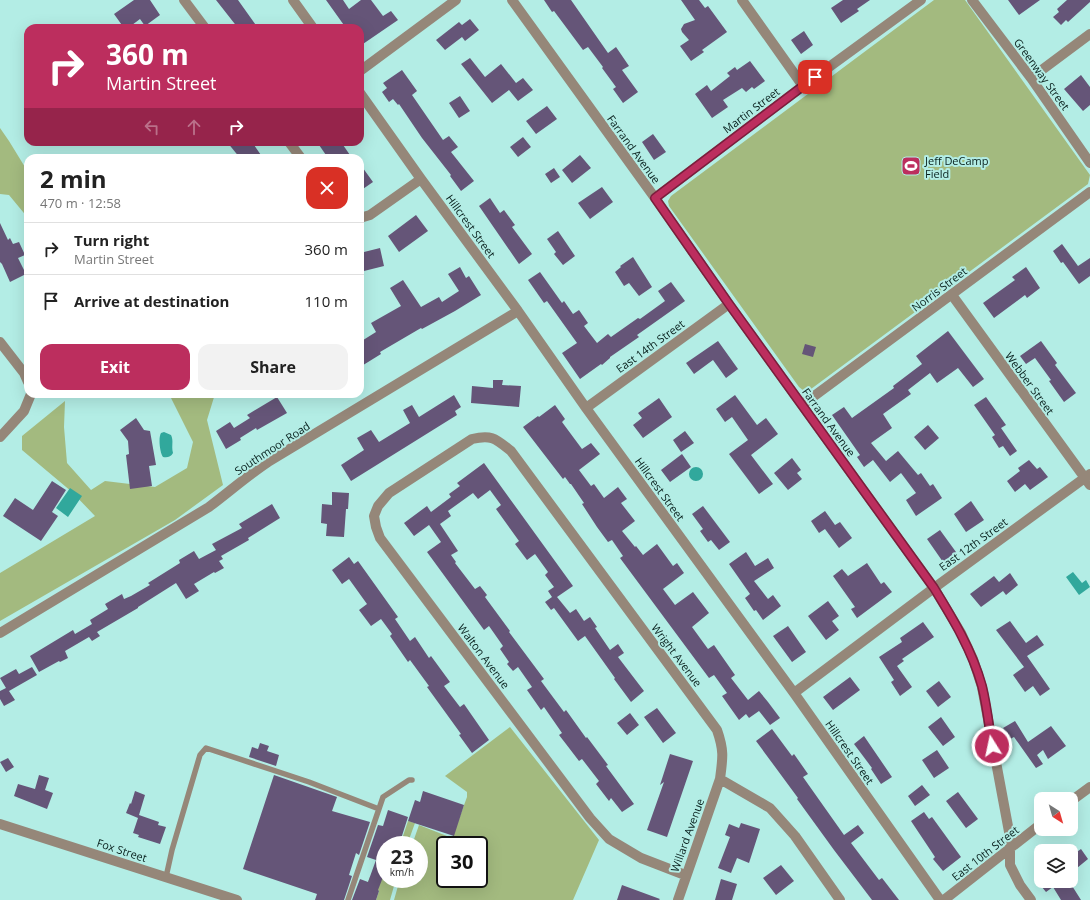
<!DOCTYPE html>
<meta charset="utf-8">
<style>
:root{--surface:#fff;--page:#f2f2f2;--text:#222;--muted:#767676;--line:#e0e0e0;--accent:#bc2e5e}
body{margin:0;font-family:"Open Sans",sans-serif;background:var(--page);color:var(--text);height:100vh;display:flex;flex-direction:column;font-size:15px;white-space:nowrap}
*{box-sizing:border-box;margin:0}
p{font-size:13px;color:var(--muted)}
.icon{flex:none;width:22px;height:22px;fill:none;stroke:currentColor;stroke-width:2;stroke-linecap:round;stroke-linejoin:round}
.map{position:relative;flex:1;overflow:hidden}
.details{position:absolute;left:24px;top:154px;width:340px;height:244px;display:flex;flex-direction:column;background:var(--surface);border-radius:12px;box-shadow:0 4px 16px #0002}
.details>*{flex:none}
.guide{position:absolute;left:24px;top:24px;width:340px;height:122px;border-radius:12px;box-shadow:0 4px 16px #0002;background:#bc2e5e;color:#fff;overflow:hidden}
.needle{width:26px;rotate:143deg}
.fabs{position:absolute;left:1034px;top:792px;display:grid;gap:8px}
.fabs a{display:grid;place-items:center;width:44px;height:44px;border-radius:8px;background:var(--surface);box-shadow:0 4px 16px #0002;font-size:20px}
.speed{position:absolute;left:376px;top:836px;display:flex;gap:8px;font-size:20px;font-weight:700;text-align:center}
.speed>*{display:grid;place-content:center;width:52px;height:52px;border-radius:50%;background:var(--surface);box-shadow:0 4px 16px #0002;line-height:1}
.speed small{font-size:10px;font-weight:400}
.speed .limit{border:2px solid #111;border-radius:6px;background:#fff;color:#111}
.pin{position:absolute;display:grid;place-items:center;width:34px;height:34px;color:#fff;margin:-17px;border-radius:8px;box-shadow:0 2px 6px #0006}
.me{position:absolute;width:44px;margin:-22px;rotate:350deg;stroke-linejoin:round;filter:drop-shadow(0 0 3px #0008)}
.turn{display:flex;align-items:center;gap:14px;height:84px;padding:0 16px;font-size:18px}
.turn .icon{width:52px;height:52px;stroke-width:2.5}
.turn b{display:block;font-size:28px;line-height:34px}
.lanes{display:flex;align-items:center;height:38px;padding:0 16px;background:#0003;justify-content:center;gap:20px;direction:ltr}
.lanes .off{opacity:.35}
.round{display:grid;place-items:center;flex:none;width:42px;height:42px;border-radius:12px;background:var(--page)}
.headline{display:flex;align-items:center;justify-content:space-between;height:68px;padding:0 16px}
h1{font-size:24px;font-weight:700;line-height:30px}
.cta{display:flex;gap:8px;margin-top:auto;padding:8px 16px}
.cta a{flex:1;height:46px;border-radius:12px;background:var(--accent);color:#fff;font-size:16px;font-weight:700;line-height:46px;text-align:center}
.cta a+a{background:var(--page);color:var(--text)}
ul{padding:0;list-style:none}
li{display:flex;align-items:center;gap:12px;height:52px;padding:0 16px;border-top:1px solid var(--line)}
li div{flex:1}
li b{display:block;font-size:15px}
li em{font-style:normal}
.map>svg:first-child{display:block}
.green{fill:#a3ba7f;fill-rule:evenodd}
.water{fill:#31a89c}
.building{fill:#655578}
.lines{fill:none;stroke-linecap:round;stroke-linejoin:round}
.service{stroke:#958779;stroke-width:5.5}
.minor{stroke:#958779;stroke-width:10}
.route-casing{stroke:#7a1e3d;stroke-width:10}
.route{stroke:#bc2e5e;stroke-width:7}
.labels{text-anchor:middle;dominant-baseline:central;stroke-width:4;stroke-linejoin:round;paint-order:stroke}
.street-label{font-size:11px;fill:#09211e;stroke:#b3ede5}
.poi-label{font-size:11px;fill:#09211e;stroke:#b3ede5;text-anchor:start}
</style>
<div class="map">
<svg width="1090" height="900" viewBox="0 0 1090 900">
<rect width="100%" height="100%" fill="#b3ede5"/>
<path class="green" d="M934 0H965L1090 175 1088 184 811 389 804 391 799 387 669 206 668 201 671 196Z
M0 128 9 141 28 172V218L9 195 0 194Z
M169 394H215L207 420 223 485 175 520 0 621V573L95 516 72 492 22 450V436L65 401 64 427 67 463 91 490 105 481 155 487 187 468 193 442Z
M510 727 599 840 573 900H394L400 879H419V845H412L419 825 452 838 467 797V792L445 776ZM445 845H479V879H445Z
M408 821 415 823 407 845H400Z
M385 872V879H396L390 900H376L379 891 373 888 374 884 368 882 370 877 381 881Z"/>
<path class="water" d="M164 432 171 435C174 441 171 446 173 453 171 457 167 458 163 457 160 453 158 438 161 433Z
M689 474a7 7 0 1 1 14 0a7 7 0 1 1-14 0Z
M70 488 82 496 68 517 56 508Z
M1073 572 1082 583 1086 580 1090 587 1079 595 1066 577Z"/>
<path class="building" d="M134 0H150L160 15 145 26 140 19 128 28H124L114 14Z
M216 0H238L258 28H238Z
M326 0H343L349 9 361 0H371L383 16 391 11 398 20 360 46V28H346Z
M544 0H571L608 53 616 47 629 66 622 70 638 92 623 103 613 89 616 87 602 68 603 67 588 47 583 50 554 11 552 12Z
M681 0H699L705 8 708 6 727 32 702 50 704 52 691 61 680 46 689 40 682 32 681 29 684 24 695 20Z
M843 0H870L857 9 859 11 841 23 831 8Z
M1008 0H1040L1019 15Z
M1067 0H1090V2L1068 22 1066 20 1061 25 1053 17 1059 12 1057 9Z
M470 19 479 30 465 41 462 37 445 50 436 40 459 22 462 25Z
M804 31 813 45 801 54 791 40Z
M470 58 485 77 501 64 516 83 523 78 533 90 518 101 509 90 492 103 461 64Z
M750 61 765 81 754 89 752 87 746 92 742 88 723 100 728 107 712 118 695 94 707 85 711 91 730 76 727 73 735 67 737 70Z
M402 70 417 91 412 95 443 140 449 136 458 147 451 152 474 181 461 191 450 176 451 175 422 138 399 104 398 105 393 99 389 102 382 92 387 88 383 83Z
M1081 75 1090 87V105L1083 111 1064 89Z
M460 96 470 111 459 118 449 103Z
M547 106 557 119 536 134 526 121Z
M653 134 666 152 654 160 642 142Z
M523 137 531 147 518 157 510 147Z
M227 142H252L263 158H240Z
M317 142H341L352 158H328Z
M580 155 591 168 572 183 562 170Z
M360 164 373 182 360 191Z
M554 168 560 177 551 183 545 174Z
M602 187 613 202 590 219 578 203Z
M490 198 500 213 504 210 515 225 512 227 532 254 519 264 479 206Z
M416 215 428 231 399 252 388 236Z
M0 223 8 240 10 238 13 244 19 242 25 255 18 258 26 274 10 282 2 264 0 262Z
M558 231 575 256 563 265 554 254 556 252 547 239Z
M1062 244 1078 266 1090 258V276L1079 284 1063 262 1061 263 1053 251Z
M380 248 384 266 360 272V253Z
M633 257 652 287 639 296 629 283 624 286 615 272 621 267 620 266Z
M460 267 466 278 469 276 481 295 455 311 422 329 421 328 380 352 381 354 360 367V342L376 332 371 323 401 306 390 288 403 280 421 307 439 297 442 302 459 291 448 274Z
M1026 267 1040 288 1027 298 1025 295 994 318 983 303 1015 280 1012 277Z
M540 272 562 303 564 301 573 314 579 310 588 323 584 326 597 343 608 334 611 337 638 318 640 319 665 301 658 291 671 282 685 301 637 335 639 337 610 357V358L602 365 601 364 580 379 562 353 577 343 547 301 544 303 528 280Z
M948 331 984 379 973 387 958 368 937 383 930 373 908 390 911 394 883 414 892 428 871 443 886 461 898 451 918 475 921 473 930 486 933 484 942 498 916 516 906 500 916 493 901 473 890 482 873 460 864 467 857 457 860 455 832 415 844 407 852 418 894 388 893 386 922 364 916 356Z
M718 341 738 369 726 378 713 360 694 374 686 363Z
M1041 341 1057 363 1055 365 1076 393 1064 402 1049 381 1051 380 1035 358 1026 364 1020 356Z
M805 344 816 347 813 357 802 354Z
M493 380H503L502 385 521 386 519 407 471 403 472 386 493 388Z
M454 395 461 407 455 411 457 415 351 481 341 465 364 450 357 438 371 430 379 442 410 423 403 410 412 405 419 417Z
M735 395 757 425 766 418 778 434 751 455 773 484 759 494 729 454 748 440 732 417 725 422 716 409Z
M277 397 287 413 257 430 256 428 240 438 241 440 226 449 216 431 230 422 234 428 250 418 247 415Z
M986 397 1006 425 1001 428 1017 451 1010 456 1003 446 999 448 992 437 995 435 974 405Z
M659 398 672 417 643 438 633 425 642 418 638 413Z
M555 405 565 419 562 422 582 449 591 443 600 454 579 470 591 486 594 484 604 498 618 487 627 499 621 503 635 521 622 531 635 547 636 546 643 555 657 544 673 566 677 563 684 573 663 589 675 605 693 592 709 613 692 627 708 649 714 645 735 675 731 678 748 700 759 691 768 702 780 718 770 725 759 711 749 718 746 714 739 720 722 696 727 693 714 675 709 678 620 558 623 556 612 540 608 542 597 527 582 504 584 503 571 484H570L565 477 563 479 523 427 538 416 539 417Z
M136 418 144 430 150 431 156 465 149 466 152 486 130 489 126 455 129 454 128 441 120 430Z
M928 425 939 438 925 450 914 437Z
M685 431 694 443 681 452 673 440Z
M682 454 691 467 670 482 661 470Z
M792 458 801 470 797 473 802 479 788 490 774 473Z
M1029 460 1037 469 1040 467 1048 477 1030 490 1025 484 1015 492 1007 481 1020 471 1018 468Z
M484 463 573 586 557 597 570 613 576 609 584 621 590 617 597 627 595 628 610 650 618 644 624 653 618 657 644 691 631 702 614 679 615 678 585 636 578 641 554 608 551 610 545 602 552 597 548 591 554 587 545 575 548 572 535 554 527 560 515 544 519 541 496 509 501 505 490 490 478 499 473 493 448 511 451 516 440 524 458 551 451 555 456 562 455 563 475 589 480 586 487 595 485 597 510 631 509 632 544 679 541 681 564 712 566 710 586 738 587 737 608 765 606 766 634 804 622 812 611 798 609 801 596 784 599 781 582 759 579 761 566 744 559 735 562 733 544 707 541 710 527 690 532 687 518 667 513 671 507 664 509 662 500 649 503 646 489 626 484 630 427 552 441 542 429 525 414 536 404 523 427 506 431 512 451 497 449 494 460 486 457 483Z
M52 481 66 490 52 512 58 516 41 541 3 516 15 498 33 510Z
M332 492 349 493 348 509H346L344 537 326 536 327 524 321 523 322 504 332 505Z
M971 501 984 520 966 532 954 514Z
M272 504 280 518 248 538 249 540 221 556 223 559 219 561 224 568 215 573 214 572 194 584 199 591 186 599 176 583 138 607V608L97 632 100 636 92 641 89 637 65 651 68 658 60 662 59 661 39 672 30 656 73 630 75 634 92 624 90 620 108 609 105 604 122 594 124 599 131 596 150 585 148 583 180 563 179 560 194 551 199 559 216 550 212 544 242 528 239 524Z
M703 506 730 542 719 550 711 540 708 542 700 531 703 529 692 514Z
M825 511 835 525 840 522 852 538 839 548 825 529 819 533 811 521Z
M940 530 956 552 943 562 927 539Z
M746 552 755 566 768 558 774 568 754 581 768 599 773 595 781 606 763 620 756 610 754 611 745 598 750 594 729 564Z
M349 557 354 564 358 561 398 617 395 619 410 641 415 637 429 658 431 656 450 682 444 686 460 707 464 704 489 740 472 753 459 735 461 734 427 687 429 686 410 660 408 662 390 636 392 634 381 619 371 626 359 610 367 604 349 579 342 584 332 570Z
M867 563 881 584 884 582 892 592 857 618 851 609 855 607 833 576 842 569 848 576Z
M1010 573 1018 585 1006 595 1003 591 981 607 970 594 994 576 999 582Z
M828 601 839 616 832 621 839 630 826 640 808 616Z
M1010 621 1026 643 1037 635 1044 645 1027 656 1050 689 1040 696 1033 686 1025 692 1013 675 1024 667 996 630Z
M923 622 934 637 902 659 904 661 897 666 912 687 900 696 891 682 894 680 879 657 902 642 900 638Z
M788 626 806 652 792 662 773 636Z
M32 667 37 675 9 691 15 700 4 706 0 699V691L6 688 0 678 16 669 19 674Z
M850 677 860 690 833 710 823 697Z
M939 681 951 697 938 707 926 691Z
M657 708 676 733 663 743 644 717Z
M630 713 639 725 627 735 617 723Z
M941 717 955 737 943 746 928 727Z
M1015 721 1028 742 1051 726 1066 746 1048 759 1043 750 1037 755 1043 764 1036 768 1014 737 1010 739 1003 728Z
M772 729 792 756 794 754 808 774 803 777 844 835 858 825 864 833 851 843 879 880 882 878 899 900H872L834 850 797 799 798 798 756 741Z
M864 736 892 777 881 784 871 769 872 768 854 744Z
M260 743 269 746 267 751 279 755 276 766 249 757 252 747 258 749Z
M937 750 949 768 934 778 922 760Z
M670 754 693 761 667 837 647 830 664 782 660 785Z
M8 758 14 767 6 772 0 762Z
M39 775 49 778 45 790 53 793 47 809 14 796 18 784 35 789Z
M274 775 337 797 332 811 370 822 359 855 356 853 349 875 352 876 344 900H315L317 894 243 869Z
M922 785 930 795 915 806 908 796Z
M135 791 145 795 139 815 159 822 158 825 166 827 160 844 138 837 139 835 133 833 138 818 126 813 130 803 131 804Z
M423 791 464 805 454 836 408 821 415 800 420 802Z
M958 792 978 819 966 828 946 801Z
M388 810 408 817 399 845H385V872L378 890 379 891 376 900H352L360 879 368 882 376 860 367 857 378 825 383 826Z
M924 812 929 819 932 817 961 857 943 871 933 859 935 857 911 821Z
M741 823 760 829 749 863 737 858 731 873 718 868 730 837 725 835 729 824 739 828Z
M1081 849 1088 859 1077 868 1071 860V856Z
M781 865 794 881 776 895 763 878Z
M721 879 737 884 732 900H715Z
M1037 881H1069L1081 900H1061L1053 887 1046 892Z
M622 885 660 899 659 900H617Z"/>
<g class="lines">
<path class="service" d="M166 877 172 850 200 755 206 748 309 782 379 809
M348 900 383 797 409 780H412"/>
<path class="minor" d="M184 0 205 28
M293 0 313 28
M512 0 655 198 729 304 934 588 961 633 973 659 982 687 1010 837V865L1020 885 1031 900
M742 0 803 86
M972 0 1031 78 1090 163
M360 71 456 0
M1031 78 1090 34
M360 93 421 179 518 311 586 408 794 693 940 900
M289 142 301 158
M655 198 803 86 921 0
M360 218 370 215 421 179
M952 295 1090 485
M0 342 24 373 28 382
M802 405 1090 192
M586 408 729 304
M0 437 24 411 31 394
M0 633 209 507C229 492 247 476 268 462L518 311
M794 693 934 588 1090 474
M1071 801 1090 787
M0 824 237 900
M685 875 641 858 609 839 590 818 380 538 376 527 374 516 378 506 389 493 472 439C492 434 496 439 511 451L717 730C724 750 723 757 720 779L770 808 795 836 840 900
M678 900 720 779
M944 900 1041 824"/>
</g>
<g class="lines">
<defs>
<path id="route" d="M815 77 655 198 729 304 934 588C953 619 972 650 982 686 987 706 989 726 992 746"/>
</defs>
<use href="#route" class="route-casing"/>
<use href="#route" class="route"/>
</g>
<defs>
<symbol id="stadium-square" viewBox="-11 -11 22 22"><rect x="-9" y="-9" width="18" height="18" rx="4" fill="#bc2e5e" stroke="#b3ede5"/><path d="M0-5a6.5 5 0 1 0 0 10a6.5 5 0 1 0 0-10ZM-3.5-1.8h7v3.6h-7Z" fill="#fff"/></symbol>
</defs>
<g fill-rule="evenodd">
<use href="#stadium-square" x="900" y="155" width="22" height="22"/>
</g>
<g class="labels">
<g class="street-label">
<text transform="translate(1042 74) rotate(54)">Greenway Street</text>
<text transform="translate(751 110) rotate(-37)">Martin Street</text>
<text transform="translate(634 149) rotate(54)">Farrand Avenue</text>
<text transform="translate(471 226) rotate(54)">Hillcrest Street</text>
<text transform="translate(939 289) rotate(-37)">Norris Street</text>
<text transform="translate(650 346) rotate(-36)">East 14th Street</text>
<text transform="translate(1030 383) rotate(54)">Webber Street</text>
<text transform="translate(829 422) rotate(54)">Farrand Avenue</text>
<text transform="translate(272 448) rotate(-33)">Southmoor Road</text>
<text transform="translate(660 489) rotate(54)">Hillcrest Street</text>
<text transform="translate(973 544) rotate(-36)">East 12th Street</text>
<text transform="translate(677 655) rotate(53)">Wright Avenue</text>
<text transform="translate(484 656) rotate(53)">Walton Avenue</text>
<text transform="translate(850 752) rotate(55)">Hillcrest Street</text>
<text transform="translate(687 835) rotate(-70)">Willard Avenue</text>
<text transform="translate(122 850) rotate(18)">Fox Street</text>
<text transform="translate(985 853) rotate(-38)">East 10th Street</text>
</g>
<g class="poi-label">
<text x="925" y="160">Jeff DeCamp<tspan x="925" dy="13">Field</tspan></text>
</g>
</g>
</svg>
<div class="fabs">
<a><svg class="needle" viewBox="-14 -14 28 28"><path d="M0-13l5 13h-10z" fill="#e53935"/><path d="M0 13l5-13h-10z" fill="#767676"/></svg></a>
<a><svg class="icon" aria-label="layers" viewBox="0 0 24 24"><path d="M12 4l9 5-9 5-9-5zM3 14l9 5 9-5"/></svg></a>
</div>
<div class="speed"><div>23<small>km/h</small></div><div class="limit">30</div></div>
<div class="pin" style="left:815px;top:77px;background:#d93025"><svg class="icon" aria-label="arrive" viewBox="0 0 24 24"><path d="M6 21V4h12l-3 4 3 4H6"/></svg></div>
<svg class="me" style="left:992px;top:746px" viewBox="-20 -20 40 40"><circle r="17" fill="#bc2e5e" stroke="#fff" stroke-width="3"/><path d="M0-11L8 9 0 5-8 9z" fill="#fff"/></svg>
<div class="guide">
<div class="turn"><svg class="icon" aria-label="right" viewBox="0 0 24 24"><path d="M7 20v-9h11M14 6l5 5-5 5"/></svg><div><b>360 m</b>Martin Street</div></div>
<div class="lanes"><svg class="icon off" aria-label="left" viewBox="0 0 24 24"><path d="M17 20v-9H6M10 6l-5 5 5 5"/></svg><svg class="icon off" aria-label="ahead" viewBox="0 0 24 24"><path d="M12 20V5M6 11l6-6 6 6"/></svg><svg class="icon" aria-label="right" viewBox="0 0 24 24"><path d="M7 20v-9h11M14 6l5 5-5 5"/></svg></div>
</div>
<section class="details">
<div class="headline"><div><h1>2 min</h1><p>470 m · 12:58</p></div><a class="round" style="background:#d93025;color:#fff"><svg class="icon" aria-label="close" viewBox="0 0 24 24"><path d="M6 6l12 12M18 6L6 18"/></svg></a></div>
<ul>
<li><svg class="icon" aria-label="right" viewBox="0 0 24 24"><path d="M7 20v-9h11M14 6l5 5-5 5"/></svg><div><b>Turn right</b><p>Martin Street</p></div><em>360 m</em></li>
<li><svg class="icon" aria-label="arrive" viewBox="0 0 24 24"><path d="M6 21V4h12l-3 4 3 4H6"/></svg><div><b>Arrive at destination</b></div><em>110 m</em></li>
</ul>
<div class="cta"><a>Exit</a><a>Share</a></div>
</section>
</div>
